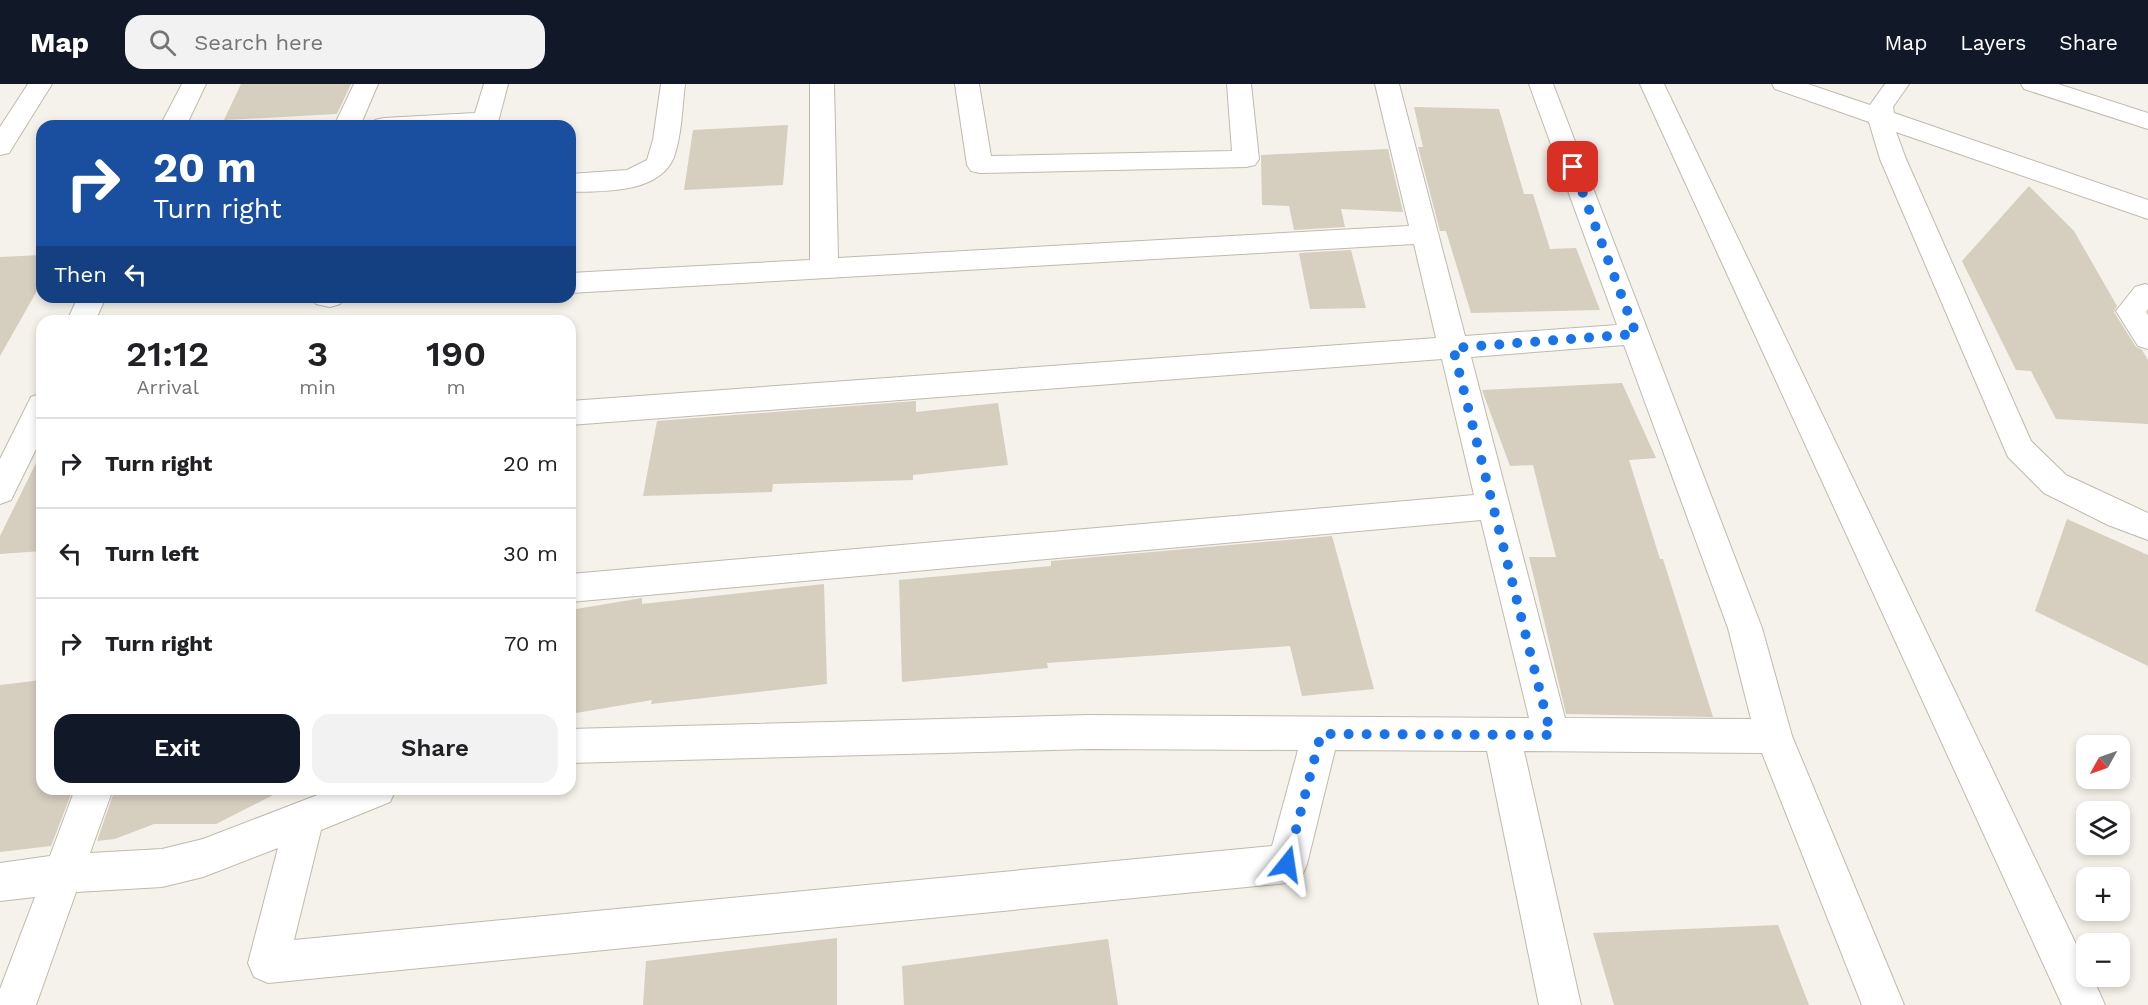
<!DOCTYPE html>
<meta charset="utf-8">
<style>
:root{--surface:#fff;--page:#f2f2f2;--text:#202124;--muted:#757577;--line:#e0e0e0;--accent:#111827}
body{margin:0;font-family:"Work Sans",sans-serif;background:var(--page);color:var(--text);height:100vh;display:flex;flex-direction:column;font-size:22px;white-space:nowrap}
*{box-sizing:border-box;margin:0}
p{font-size:20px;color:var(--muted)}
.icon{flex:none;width:33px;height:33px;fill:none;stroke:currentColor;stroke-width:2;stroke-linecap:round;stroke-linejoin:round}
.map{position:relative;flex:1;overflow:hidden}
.panel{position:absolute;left:36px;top:231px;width:540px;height:480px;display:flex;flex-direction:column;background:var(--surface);border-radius:18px;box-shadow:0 3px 9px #0003}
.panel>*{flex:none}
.hud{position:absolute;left:36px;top:36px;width:540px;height:183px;border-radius:18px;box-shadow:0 3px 9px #0003;background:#1a4fa0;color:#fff;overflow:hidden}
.needle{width:39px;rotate:230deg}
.fabs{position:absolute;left:2076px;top:651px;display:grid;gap:12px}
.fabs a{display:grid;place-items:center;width:54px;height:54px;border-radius:12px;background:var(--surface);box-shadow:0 3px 9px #0003;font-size:30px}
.pin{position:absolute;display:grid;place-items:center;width:51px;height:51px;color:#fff;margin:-26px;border-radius:12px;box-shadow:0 3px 9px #0006}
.me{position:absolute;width:66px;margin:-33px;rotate:15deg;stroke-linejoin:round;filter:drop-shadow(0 0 4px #0008)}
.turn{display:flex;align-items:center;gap:21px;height:126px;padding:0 18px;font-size:27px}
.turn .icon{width:78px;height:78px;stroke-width:2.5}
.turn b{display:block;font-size:42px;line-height:51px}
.then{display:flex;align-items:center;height:57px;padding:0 18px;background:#0003;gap:12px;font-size:22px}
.eta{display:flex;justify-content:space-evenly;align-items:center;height:102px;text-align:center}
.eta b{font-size:36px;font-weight:600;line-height:42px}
.button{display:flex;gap:12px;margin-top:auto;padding:12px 18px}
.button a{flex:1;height:69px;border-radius:18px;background:var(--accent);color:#fff;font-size:24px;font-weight:600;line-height:69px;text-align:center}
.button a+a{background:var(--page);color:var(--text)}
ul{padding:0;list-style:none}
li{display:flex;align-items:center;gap:18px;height:90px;padding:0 18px;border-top:2px solid var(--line)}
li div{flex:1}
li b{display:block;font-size:22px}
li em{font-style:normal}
header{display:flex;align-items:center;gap:36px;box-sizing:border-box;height:84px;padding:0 30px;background:var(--accent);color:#fff}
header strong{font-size:28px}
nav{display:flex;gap:33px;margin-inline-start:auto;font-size:21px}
.search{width:420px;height:54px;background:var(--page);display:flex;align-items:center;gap:15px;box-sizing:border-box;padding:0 21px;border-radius:18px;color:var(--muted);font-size:22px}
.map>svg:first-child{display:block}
.building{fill:#d6cebf}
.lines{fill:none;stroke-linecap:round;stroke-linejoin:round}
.street-casing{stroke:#c0baac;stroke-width:2}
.street{fill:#fff;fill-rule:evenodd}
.route{stroke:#1a73e8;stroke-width:10;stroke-dasharray:0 18}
</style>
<header>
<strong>Map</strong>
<div class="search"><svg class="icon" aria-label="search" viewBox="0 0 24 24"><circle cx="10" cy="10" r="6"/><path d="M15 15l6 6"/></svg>Search here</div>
<nav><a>Map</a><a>Layers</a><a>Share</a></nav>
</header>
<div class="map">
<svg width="2148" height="921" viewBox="0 0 2148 921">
<rect width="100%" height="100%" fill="#f4f2ea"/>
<path class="building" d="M241 0H351L337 30 224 36Z
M1414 23 1499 25 1524 110H1533L1550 165 1576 164 1600 226 1471 229 1446 147H1440L1418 63H1423Z
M788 41 783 101 684 106 693 46Z
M1388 65 1403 128 1341 125 1345 143 1294 146 1289 122 1262 121 1261 71Z
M2029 102 2074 147 2117 222 2114 228 2136 263 2142 266 2148 276V340L2056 335 2031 287 2016 286 1962 177Z
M1351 166 1366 224 1310 225 1299 169Z
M42 171V198L0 272V173Z
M1622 299 1656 374 1629 376 1660 475H1663L1713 633 1566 630 1529 473H1556L1533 381 1510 382 1482 306Z
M916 317V328L998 319 1008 381 913 391V396L773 400 772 408 643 412 657 337Z
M42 367V467L0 470V452Z
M2067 435 2148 471V582L2035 527Z
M1332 452 1374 605 1302 612 1290 562 1047 579 1048 584 902 598 899 496 1051 482V477Z
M824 500 827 600 651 620 652 616 570 630V526L642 514V520Z
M42 596V705H73L51 762 0 768V601Z
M115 705H285L216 740H154L115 755 97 757Z
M1778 841 1809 921H1614L1593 849Z
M837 854V921H643L646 877Z
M1108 855 1118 921H904L902 882Z"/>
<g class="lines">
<defs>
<path id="street" d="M28 0H52L9 69 0 71V43Z
M182 0H206L186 42H160Z
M354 0H378L360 42H334Z
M484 0H508L497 42H371L375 36 384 34 475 29Z
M661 0H685C682 24 682 50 674 73 659 110 603 107 570 108V90L627 86 647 76 653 56Z
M810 0H834L838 174 1409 142 1375 0H1399L1465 252 1617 241 1529 0H1553L1762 544 1792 652 1904 921H1862L1762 669 1524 667 1581 921H1539L1487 667 1335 666 1307 780 1301 794 1287 799 268 899 254 893 248 879 278 764 203 793 162 803 76 808 36 921H0V905L35 813 0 817V779L50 772 75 705H113L90 769 162 765 203 755 333 705H396L390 718 321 746 294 856 1272 762 1298 666 1089 665 570 679V645L1089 631 1529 634 1481 436 570 518V490L1474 411 1442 275 570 341V317L1436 254 1414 160 570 209V189L810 176ZM1624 261 1728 544 1751 635 1565 634 1471 273Z
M955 0H979L991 72 1232 67 1227 0H1251L1259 75 1255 81 1246 83 980 89 971 87 967 81Z
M1640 0H1664L2086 881V892H2092L2105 921H2062Z
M1772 0H1808L1870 21 1885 0H1909L1893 23 1894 29 2148 116V135L1896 48 1906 75 2031 357 2066 391 2148 429V456L2108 441 2044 409 2008 373 1880 75 1869 38 1775 5Z
M2021 0H2058L2148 29V45L2024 5Z
M2145 200 2148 201V225L2146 228 2148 231V265L2138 262 2116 227 2135 203Z
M78 213H106L95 237H67Z
M312 213H344L340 220 330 223 316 220Z
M42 309V353L11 416 0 420V375L31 313Z"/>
</defs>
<use href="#street" class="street-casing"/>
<use href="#street" class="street"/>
</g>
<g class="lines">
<path class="route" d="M1287 780 1321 650 1551 651 1453 264 1636 250 1573 83"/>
</g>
</svg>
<div class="fabs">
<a><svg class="needle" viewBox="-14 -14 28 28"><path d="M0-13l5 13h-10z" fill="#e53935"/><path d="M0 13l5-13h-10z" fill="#757577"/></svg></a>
<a><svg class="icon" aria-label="layers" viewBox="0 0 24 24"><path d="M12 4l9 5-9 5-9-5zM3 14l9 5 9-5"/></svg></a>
<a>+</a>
<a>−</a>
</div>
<div class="pin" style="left:1573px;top:83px;background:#d93025"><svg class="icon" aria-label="arrive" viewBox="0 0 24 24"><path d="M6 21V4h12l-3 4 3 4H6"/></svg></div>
<svg class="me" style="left:1287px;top:780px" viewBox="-20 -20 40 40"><path d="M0-17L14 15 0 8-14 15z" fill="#1a73e8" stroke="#fff" stroke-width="4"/></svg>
<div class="hud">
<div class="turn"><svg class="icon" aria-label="right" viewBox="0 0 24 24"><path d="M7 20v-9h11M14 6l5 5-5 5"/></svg><div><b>20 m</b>Turn right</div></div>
<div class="then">Then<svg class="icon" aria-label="left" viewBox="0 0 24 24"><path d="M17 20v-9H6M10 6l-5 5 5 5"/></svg></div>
</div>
<section class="panel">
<div class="eta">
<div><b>21:12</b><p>Arrival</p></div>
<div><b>3</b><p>min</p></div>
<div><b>190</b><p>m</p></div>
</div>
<ul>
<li><svg class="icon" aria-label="right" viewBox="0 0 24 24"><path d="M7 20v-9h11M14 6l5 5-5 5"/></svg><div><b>Turn right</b></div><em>20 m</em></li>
<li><svg class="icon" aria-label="left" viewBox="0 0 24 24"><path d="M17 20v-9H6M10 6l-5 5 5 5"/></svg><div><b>Turn left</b></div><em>30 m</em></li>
<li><svg class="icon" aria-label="right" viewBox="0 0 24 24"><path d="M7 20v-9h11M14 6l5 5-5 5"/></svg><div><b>Turn right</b></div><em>70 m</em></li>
</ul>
<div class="button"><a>Exit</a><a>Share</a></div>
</section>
</div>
